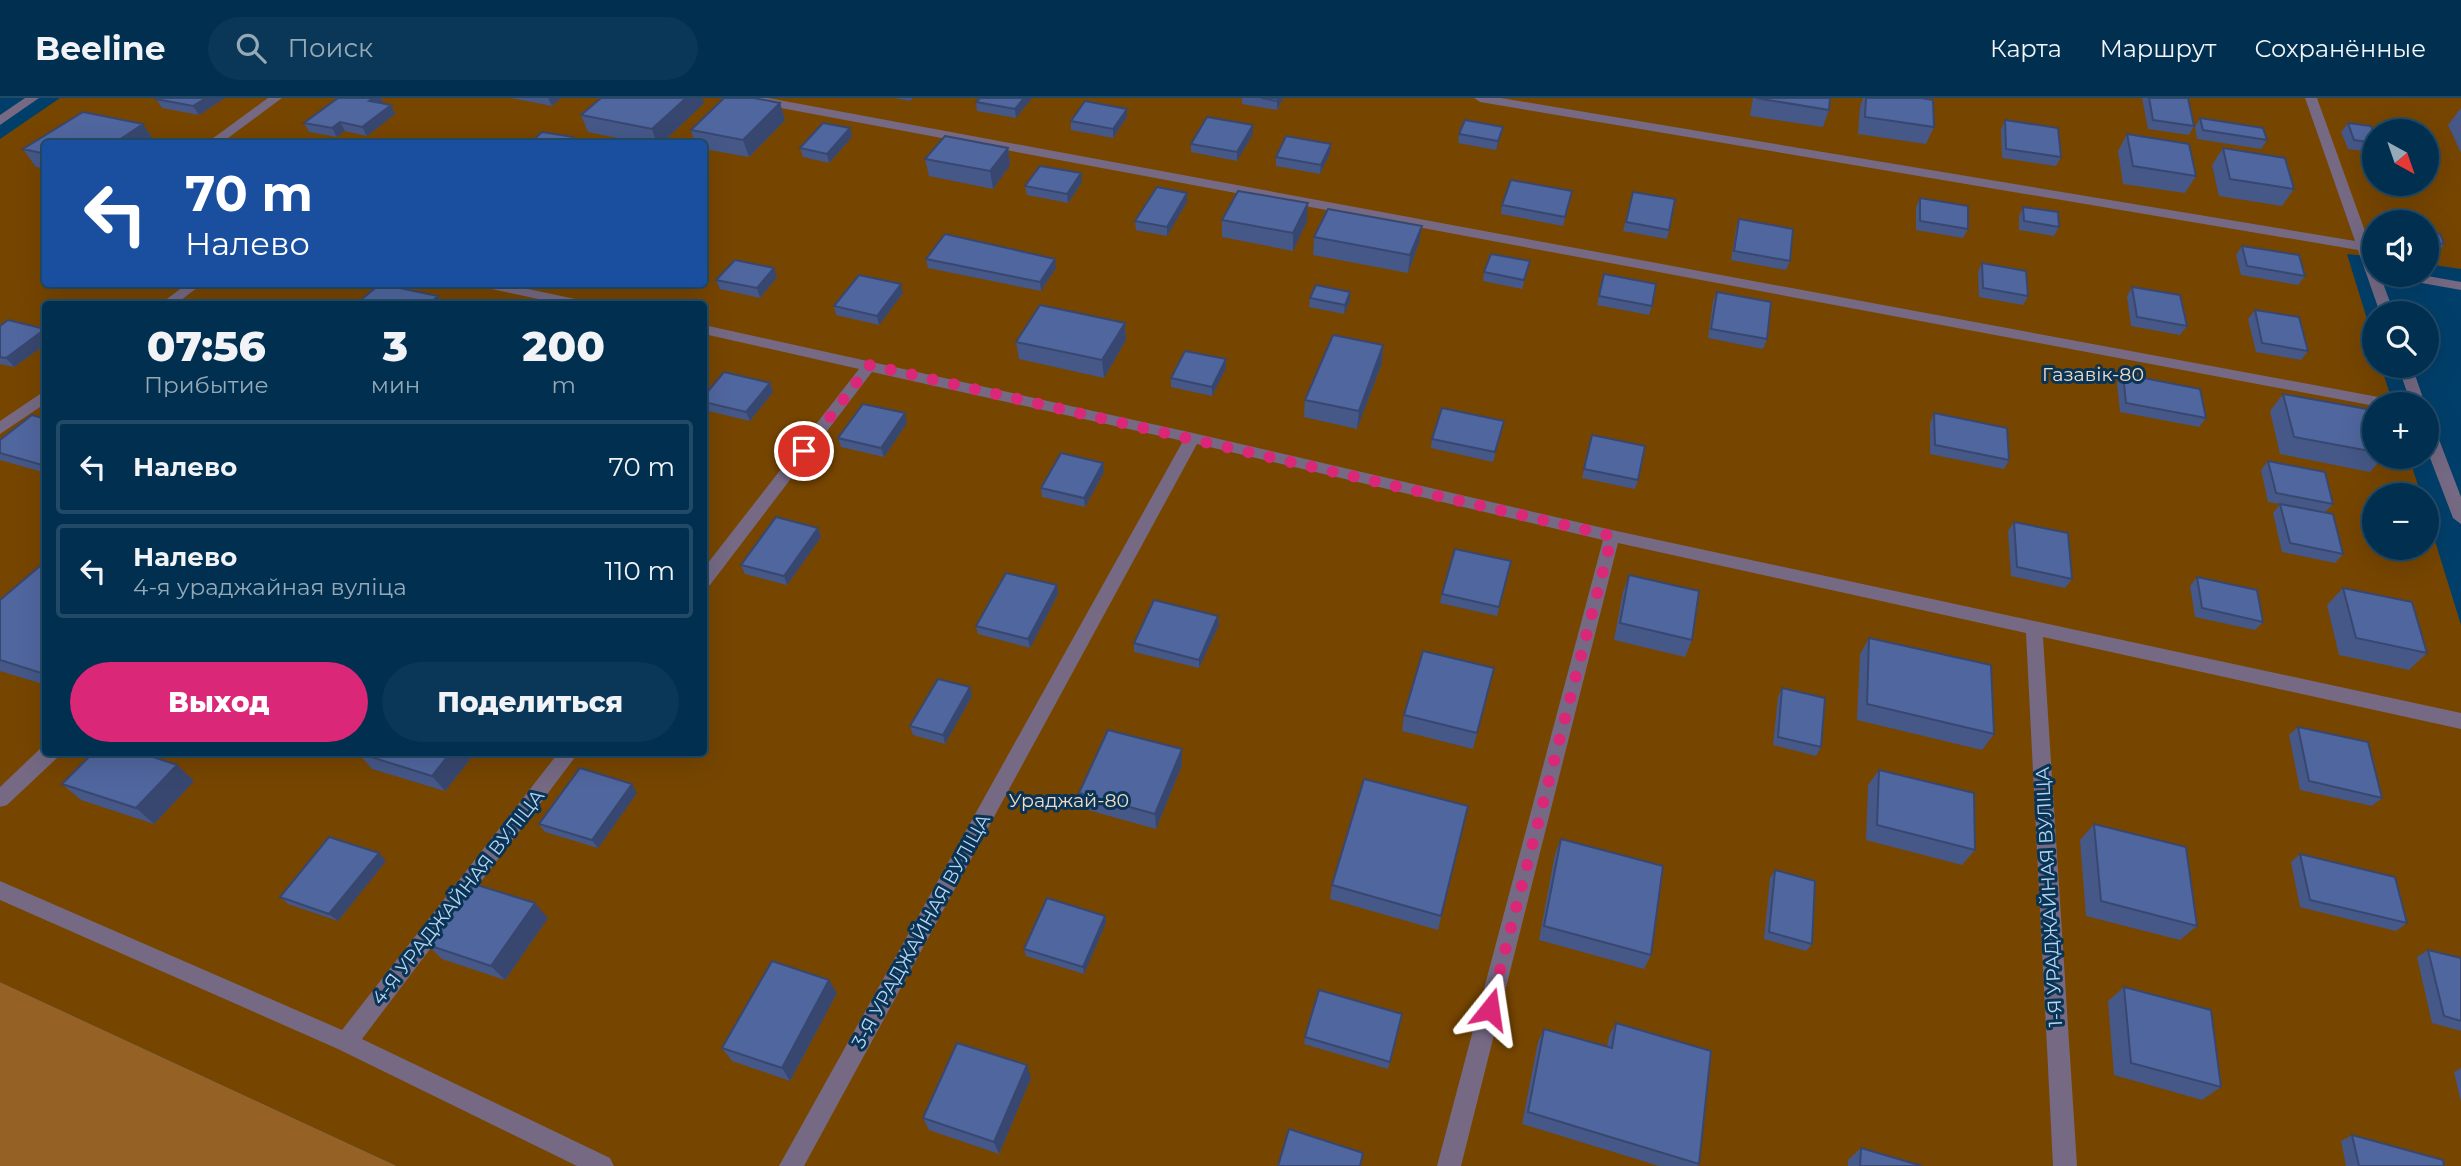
<!DOCTYPE html>
<html lang="ru">
<meta charset="utf-8">
<style>
:root{--surface:#002f50;--page:#0a3757;--text:#f1f3f6;--muted:#95a9b7;--line:#224a67;--accent:#db2777}
body{margin:0;font-family:Montserrat,sans-serif;background:var(--page);color:var(--text);height:100vh;display:flex;flex-direction:column;font-size:26px;white-space:nowrap}
*{box-sizing:border-box;margin:0}
p{font-size:23px;color:var(--muted)}
.icon{flex:none;width:38px;height:38px;fill:none;stroke:currentColor;stroke-width:2;stroke-linecap:round;stroke-linejoin:round}
.map{position:relative;flex:1;overflow:hidden}
.drawer{position:absolute;left:42px;top:203px;width:665px;height:455px;display:flex;flex-direction:column;background:var(--surface);border-radius:7px;box-shadow:0 7px 28px #0002,0 0 0 2px var(--line)}
.drawer>*{flex:none}
.top-card{position:absolute;left:42px;top:42px;width:665px;height:147px;border-radius:7px;box-shadow:0 7px 28px #0002,0 0 0 2px var(--line);background:#1a4fa0;color:#fff;overflow:hidden}
.needle{width:46px;rotate:140deg}
.controls{position:absolute;left:2362px;top:21px;display:grid;gap:14px}
.controls a{display:grid;place-items:center;width:77px;height:77px;border-radius:50%;background:var(--surface);box-shadow:0 7px 28px #0002,0 0 0 2px var(--line);font-size:35px}
.pin{position:absolute;display:grid;place-items:center;width:60px;height:60px;color:#fff;margin:-30px;border:4px solid #fff;border-radius:50%;box-shadow:0 2px 7px #0007}
.me{position:absolute;width:77px;margin:-38px;rotate:15deg;stroke-linejoin:round;filter:drop-shadow(0 0 5px #0008)}
.turn{display:flex;align-items:center;gap:24px;height:147px;padding:0 28px;font-size:32px}
.turn .icon{width:91px;height:91px;stroke-width:2.5}
.turn b{display:block;font-size:49px;line-height:60px}
.eta{display:flex;justify-content:space-evenly;align-items:center;height:119px;text-align:center}
.eta b{font-size:42px;font-weight:800;line-height:49px}
.button{display:flex;gap:14px;margin-top:auto;padding:14px 28px}
.button a{flex:1;height:80px;border-radius:42px;background:var(--accent);color:#fff;font-size:28px;font-weight:800;line-height:80px;text-align:center}
.button a+a{background:var(--page);color:var(--text)}
ul{padding:0;list-style:none}
li{display:flex;align-items:center;gap:21px;height:94px;margin:0 14px 10px;padding:0 14px;border:4px solid var(--line);border-radius:7px}
li div{flex:1}
li b{display:block;font-size:26px}
li em{font-style:normal}
header{display:flex;align-items:center;gap:42px;box-sizing:border-box;height:98px;padding:0 35px;background:var(--surface);border-bottom:2px solid var(--line)}
header strong{font-size:33px}
nav{display:flex;gap:38px;margin-inline-start:auto;font-size:24px}
.search{width:490px;height:63px;background:var(--page);display:flex;align-items:center;gap:18px;box-sizing:border-box;padding:0 24px;border-radius:38px;color:var(--muted);font-size:26px}
.map>svg:first-child{display:block}
.green{fill:#764500;fill-rule:evenodd}
.forest{fill:#956125}
.lines{fill:none;stroke-linecap:round;stroke-linejoin:round}
.minor{fill:#756983;fill-rule:evenodd}
.wall{fill:#455888}
.shaded-wall{fill:#38476f}
.building{fill:#50669e;stroke:#38476f;stroke-width:2}
.route{stroke:#db2777;stroke-width:12;stroke-dasharray:0 21.6}
.labels{text-anchor:middle;dominant-baseline:central;stroke-width:6;stroke-linejoin:round;paint-order:stroke}
.park-label{font-size:19px;fill:#f1dac3;stroke:#093455}
.street-label{font-size:19px;fill:#b9d5ee;stroke:#093455}
</style>
<header>
<strong>Beeline</strong>
<div class="search"><svg class="icon" aria-label="search" viewBox="0 0 24 24"><circle cx="10" cy="10" r="6"/><path d="M15 15l6 6"/></svg>Поиск</div>
<nav><a>Карта</a><a>Маршрут</a><a>Сохранённые</a></nav>
</header>
<div class="map">
<svg width="2461" height="1068" viewBox="0 0 2461 1068">
<rect width="100%" height="100%" fill="#003f6a"/>
<path class="green" d="M60 0H2461V171L2427 166V124H2375V159L2347 156 2375 247V268H2381L2393 306H2375V359H2409L2421 397H2375V450H2427V417L2461 527V1068H397L0 884V41ZM2375 33H2427V86H2375ZM46 46H704V186H46ZM46 206H704V654H46Z"/>
<path class="forest" d="M0 884 397 1068H0Z"/>
<g class="lines">
<path class="minor" d="M25 0H39L0 27V17Z
M268 0H282L220 46H205Z
M743 0H768L2389 301 2397 306H2375V308L749 4Z
M1474 0H1501L2355 143 2305 0H2317L2375 161V177H2380L2394 215H2380L2358 152 1480 4Z
M2392 177H2422L2461 184V192L2399 181Z
M187 186H202L176 206H160Z
M480 186H505L580 202 587 206H562L487 190Z
M704 227 1193 335 1612 432 2461 615V631L2043 539 2077 1068H2053L2026 535 1618 445 1461 1068H1437L1603 442 1197 346 804 1068H779L1183 343 872 274 710 487 704 488V470L859 271 704 236Z
M2398 268H2412L2425 306H2411Z
M46 292V305L0 336V323Z
M2427 326 2435 331 2461 399V426L2453 420 2427 352Z
M43 648H46V654H59L57 660 7 707 0 709V689Z
M559 654H579L362 941 610 1060 614 1068H577L338 951 0 802V783L342 932Z"/>
</g>
<path class="wall" d="M157 0H225L199 17 162 10 156 1Z
M511 0H561L552 8Z
M895 0H913L910 3Z
M1032 0 1016 20 977 13 976 4Z
M1242 0H1283L1277 12 1242 6Z
M1753 0H1830L1829 12 1823 29 1750 18Z
M1863 0H1921L1934 29 1926 46 1858 36 1860 9Z
M2142 0H2188L2194 28 2189 37 2148 31Z
M383 4 382 5 391 7 395 16 367 38 345 33 337 39 309 34 304 25Z
M704 5 661 46H646L588 34 581 17Z
M780 5 785 22 749 59 704 51V46H695L691 32Z
M2461 10V55L2448 27Z
M83 14 143 26 154 43 150 46H46V71L36 69 23 51Z
M1127 19 1113 40 1071 32V23Z
M2200 20 2267 42 2261 51 2197 41 2195 29Z
M2005 22 2061 59 2056 68 2002 60 2001 31Z
M2348 25 2375 38V49L2371 54 2348 51 2341 34Z
M1253 27V36L1237 63 1191 54V46Z
M850 30 852 39 829 65 803 59 800 50Z
M1459 36 1501 38 1496 52 1458 45Z
M2127 36 2196 78 2185 95 2123 86 2118 53Z
M1008 50 1010 67 993 91 929 78 925 61Z
M2223 50 2294 91 2282 108 2219 98 2212 67Z
M1330 55 1320 76 1276 68V59Z
M1082 84 1068 105 1027 97 1025 88Z
M1572 93 1563 128 1501 116 1502 107Z
M1633 94 1669 132 1667 141 1623 133Z
M1187 95V104L1167 138 1136 132 1135 123Z
M1920 100 1968 131 1963 140 1916 132V109Z
M2023 109 2059 129 2054 138 2019 132V118Z
M1739 121 1790 163 1786 172 1731 162 1736 130Z
M1222 122 1307 123 1293 153 1222 139Z
M2427 133 2444 146 2437 155 2427 153Z
M1314 139 1419 145 1408 175 1313 157Z
M2242 148 2305 178 2298 187 2241 177 2236 157Z
M926 161 1056 170 1041 193 928 170Z
M1982 165 2028 198 2023 207 1979 199 1978 174Z
M1528 172 1522 191 1483 183 1484 174Z
M1604 176 1652 208 1649 217 1597 207Z
M777 179 760 200 720 191 716 182Z
M2132 189 2187 228 2180 237 2131 228 2127 198Z
M1717 194 1767 241 1763 251 1708 240 1713 203Z
M903 195 879 227 836 217 834 208Z
M1310 200 1350 203 1344 216 1309 209Z
M2255 212 2308 253 2301 262 2256 254 2248 221Z
M1125 225 1126 242 1104 280 1019 261 1016 244Z
M0 228 45 231 46 246 14 269 0 266Z
M1383 247 1382 265 1357 331 1304 319 1305 302Z
M1226 270 1212 298 1171 289V280Z
M2123 276 2206 320 2199 329 2120 314 2117 285Z
M770 285 773 294 750 323 704 312V298Z
M2283 296 2375 321V359H2383L2370 374 2280 356 2270 313Z
M1934 315 2009 362 2004 371 1930 356V325Z
M46 321V375L0 362V342Z
M907 325 884 359 841 349 838 340Z
M1502 332 1493 364 1431 350 1432 341Z
M1592 337 1638 382 1635 391 1582 380Z
M2268 363 2333 406 2325 414 2343 456 2335 465 2282 454 2273 415 2280 406 2268 404 2261 372Z
M1103 365 1104 374 1085 409 1042 399 1041 390Z
M2014 424 2072 481 2065 490 2011 478 2008 433Z
M818 430 821 439 787 487 745 476 741 467Z
M46 463V587L0 573V502Z
M1511 463 1497 518 1440 505 1442 496Z
M1629 477 1692 542 1685 559 1614 542 1623 494Z
M2197 479 2263 524 2255 532 2195 519 2190 488Z
M1057 487 1058 496 1030 550 978 536 976 528Z
M2343 490 2427 555 2409 572 2339 557 2327 507Z
M1218 518 1219 527 1199 570 1134 554V545Z
M1869 540 1994 636 1982 652 1857 622 1860 556Z
M1494 570 1473 651 1402 633 1404 617Z
M970 589 972 598 945 646 913 637 910 628Z
M1782 590 1821 649 1816 658 1773 647 1778 599Z
M2298 629 2382 700 2372 708 2300 692 2289 637Z
M476 654 445 693 372 671 358 655Z
M177 667 194 683 154 726 81 702 62 686Z
M1182 667 1156 731 1081 710 1079 695Z
M1879 672 1975 752 1962 767 1866 742 1868 687Z
M637 695 598 750 545 734 539 726Z
M1468 708 1438 832 1330 801 1332 787Z
M2094 726 2197 828 2180 842 2086 818 2080 742Z
M1561 741 1651 857 1644 871 1539 842 1555 756Z
M2300 756 2407 825 2396 833 2300 809 2291 764Z
M386 763 338 823 288 806 280 799Z
M1775 772 1812 846 1806 853 1764 841 1770 780Z
M1105 818 1106 825 1084 876 1026 858 1024 851Z
M548 820 505 882 442 861 428 847Z
M2428 852 2461 860V933L2432 925 2417 859Z
M2124 889 2221 989 2202 1002 2114 977 2108 903Z
M837 895 790 983 732 963 722 950Z
M1402 916 1388 971 1304 946 1305 939Z
M1616 925 1699 1066 1697 1068H1659L1522 1026 1538 944 1544 931 1607 949 1609 938Z
M2461 970V1004L2454 974Z
M1031 980 999 1056 929 1032 923 1020Z
M2352 1037 2444 1068H2346L2341 1043Z
M1861 1050 1922 1068H1848V1062Z"/>
<path class="shaded-wall" d="M206 0H225L199 17 193 8Z
M373 0H381L383 4 374 12 369 3Z
M548 0H561L552 8Z
M686 0H702L704 5 661 46H657L652 31Z
M1024 0H1032L1016 20 1015 11Z
M1278 0H1283L1277 12V3Z
M780 5 785 22 749 59 743 42Z
M391 7 395 16 367 38 362 29Z
M1127 11V19L1113 40V31Z
M340 24 345 33 337 39 332 30Z
M143 26 154 43 150 46H113Z
M1253 27V36L1237 63V54Z
M1503 29 1501 38 1496 52 1498 43Z
M850 30 852 39 829 65 827 56Z
M573 39 576 46H567Z
M1331 46 1330 55 1320 76 1321 67Z
M1008 50 1010 67 993 91 990 73Z
M1081 75 1082 84 1068 105 1067 96Z
M1187 95V104L1167 138V129Z
M1308 105 1307 123 1293 153V135Z
M1422 128 1419 145 1408 175 1410 157Z
M1055 161 1056 170 1041 193 1040 184Z
M774 170 777 179 760 200 757 190Z
M901 186 903 195 879 227 877 218Z
M1350 194V203L1344 216 1345 207Z
M438 198 442 206H429Z
M1125 225 1126 242 1104 280 1102 262Z
M45 231 46 246 14 269 6 260Z
M1383 247 1382 265 1357 331 1359 313Z
M1226 261V270L1212 298V289Z
M770 285 773 294 750 323 746 314Z
M905 315 907 325 884 359 881 350Z
M1103 365 1104 374 1085 409 1084 400Z
M818 430 821 439 787 487 784 478Z
M1057 487 1058 496 1030 550 1028 541Z
M1218 518 1219 527 1199 570V562Z
M970 589 972 598 945 646 943 637Z
M1182 651V667L1156 731 1155 716Z
M451 654H476L445 693 432 678Z
M177 667 194 683 154 726 136 710Z
M632 686 637 695 598 750 592 742Z
M379 755 386 763 338 823 329 816Z
M535 805 548 820 505 882 491 868Z
M1105 818 1106 825 1084 876 1083 869Z
M829 882 837 895 790 983 782 970Z
M1027 967 1031 980 999 1056 994 1044Z"/>
<path class="building" d="M157 0H206L193 8 156 1Z
M338 0H373L369 3 391 7 362 29 340 24 332 30 304 25Z
M601 0H686L652 31 581 17Z
M724 0H754L780 5 743 42 691 32Z
M980 0H1024L1015 11 976 4Z
M1261 0H1278L1277 3Z
M1756 0H1830L1829 12Z
M1866 0H1921L1933 2 1934 29 1865 19Z
M2149 0H2188L2194 28 2153 22Z
M1085 3 1127 11 1113 31 1071 23Z
M83 14 143 26 113 46H46V56L23 51Z
M1207 19 1253 27 1237 54 1191 46Z
M2200 20 2263 30 2267 42 2203 32Z
M1465 22 1503 29 1498 43 1459 36Z
M2005 22 2058 30 2061 59 2006 51Z
M823 25 850 30 827 56 800 50Z
M2348 25 2371 28 2375 38V45L2354 42Z
M542 34 573 39 567 46H529Z
M2127 36 2189 46 2196 78 2133 68Z
M945 38 1008 50 990 73 925 61Z
M1286 38 1331 46 1321 67 1276 59Z
M2223 50 2285 60 2294 91 2230 81Z
M1040 68 1081 75 1067 96 1025 88Z
M1511 82 1572 93 1565 119 1502 107Z
M1157 89 1187 95 1167 129 1135 123Z
M1238 93 1308 105 1293 135 1222 122Z
M1633 94 1675 101 1669 132 1626 124Z
M1920 100 1968 108V131L1920 123Z
M2023 109 2058 114 2059 129 2024 123Z
M1328 111 1422 128 1410 157 1314 139Z
M1739 121 1793 131 1790 163 1734 153Z
M2427 133 2440 136 2444 146 2427 143Z
M945 136 1055 161 1040 184 926 161Z
M2242 148 2299 157 2305 178 2247 168Z
M1491 156 1530 163 1524 182 1484 174Z
M735 162 774 170 757 190 716 182Z
M1982 165 2026 173 2028 198 1983 190Z
M1604 176 1656 186 1652 208 1599 198Z
M859 177 901 186 877 218 834 208Z
M380 186 438 198 429 206H356Z
M1316 187 1350 194 1345 207 1310 200Z
M2132 189 2180 197 2187 228 2137 219Z
M1717 194 1771 204 1767 241 1711 231Z
M1040 207 1125 225 1102 262 1016 244Z
M2255 212 2299 219 2308 253 2262 245Z
M8 222 45 231 6 260 0 259V228Z
M1333 237 1383 247 1359 313 1305 302Z
M1185 253 1226 261 1212 289 1171 280Z
M724 274 770 285 746 314 704 304V298Z
M2123 276 2200 291 2206 320 2126 305Z
M2283 296 2372 312 2375 321V354L2294 339Z
M863 306 905 315 881 350 838 340Z
M1442 310 1504 323 1495 354 1432 341Z
M1934 315 2007 330 2009 362 1935 347Z
M32 317 46 321V364L42 367 0 355V342Z
M1592 337 1645 348 1638 382 1584 371Z
M1061 355 1103 365 1084 400 1041 390Z
M2268 363 2325 374 2333 406 2276 395Z
M2280 406 2333 416 2343 456 2290 445Z
M776 419 818 430 784 478 741 467Z
M2014 424 2068 435 2072 481 2017 469Z
M1455 451 1511 463 1499 509 1442 496Z
M46 463V571L41 575 0 562V502Z
M1006 475 1057 487 1028 541 976 528Z
M1629 477 1699 493 1692 542 1620 525Z
M2197 479 2257 492 2263 524 2202 510Z
M2343 490 2412 504 2427 555 2356 540Z
M1154 502 1218 518 1199 562 1134 545Z
M1869 540 1991 567 1994 636 1867 606Z
M1423 553 1494 570 1477 635 1404 617Z
M938 581 970 589 943 637 910 628Z
M1782 590 1825 600 1821 649 1778 639Z
M2298 629 2368 644 2382 700 2309 683Z
M1108 632 1182 651 1155 716 1079 695Z
M94 654H138L177 667 136 710 62 686Z
M358 654H451L432 678 358 655Z
M580 670 632 686 592 742 539 726Z
M1879 672 1974 695 1975 752 1877 727Z
M1364 681 1468 708 1441 818 1332 787Z
M2094 726 2186 749 2197 828 2101 803Z
M329 739 379 755 329 816 280 799Z
M1561 741 1663 768 1651 857 1544 828Z
M2300 756 2395 779 2407 825 2310 802Z
M1775 772 1815 783 1812 846 1769 834Z
M474 786 535 805 491 868 428 847Z
M1047 800 1105 818 1083 869 1024 851Z
M2428 852 2461 860V923L2444 918Z
M772 863 829 882 782 970 722 950Z
M2124 889 2211 912 2221 989 2131 965Z
M1319 892 1402 916 1390 964 1305 939Z
M1616 925 1711 953 1699 1066 1528 1014 1544 931 1612 950Z
M957 945 1027 967 994 1044 923 1020Z
M1289 1031 1363 1055 1360 1068H1278Z
M2352 1037 2443 1062 2444 1068H2359Z
M1861 1050 1922 1068H1860Z"/>
<g class="lines">
<path class="route" d="M804 353 870 267 1612 438 1490 911"/>
</g>
<g class="labels">
<g class="park-label">
<text x="2093" y="276">Газавік-80</text>
<text x="1069" y="702">Ураджай-80</text>
</g>
<g class="street-label">
<text transform="translate(458 799) rotate(-52)">4-Я УРАДЖАЙНАЯ ВУЛІЦА</text>
<text transform="translate(2049 799) rotate(-93)">1-Я УРАДЖАЙНАЯ ВУЛІЦА</text>
<text transform="translate(921 833) rotate(-61)">3-Я УРАДЖАЙНАЯ ВУЛІЦА</text>
</g>
</g>
</svg>
<div class="controls">
<a><svg class="needle" viewBox="-14 -14 28 28"><path d="M0-13l5 13h-10z" fill="#e53935"/><path d="M0 13l5-13h-10z" fill="#95a9b7"/></svg></a>
<a><svg class="icon" aria-label="sound" viewBox="0 0 24 24"><path d="M4 9h4l5-4v14l-5-4H4zM17 9q2 3 0 6"/></svg></a>
<a><svg class="icon" aria-label="search" viewBox="0 0 24 24"><circle cx="10" cy="10" r="6"/><path d="M15 15l6 6"/></svg></a>
<a>+</a>
<a>−</a>
</div>
<div class="pin" style="left:804px;top:353px;background:#d93025"><svg class="icon" aria-label="arrive" viewBox="0 0 24 24"><path d="M6 21V4h12l-3 4 3 4H6"/></svg></div>
<svg class="me" style="left:1490px;top:911px" viewBox="-20 -20 40 40"><path d="M0-17L14 15 0 8-14 15z" fill="#db2777" stroke="#fff" stroke-width="4"/></svg>
<div class="top-card">
<div class="turn"><svg class="icon" aria-label="left" viewBox="0 0 24 24"><path d="M17 20v-9H6M10 6l-5 5 5 5"/></svg><div><b>70 m</b>Налево</div></div>
</div>
<section class="drawer">
<div class="eta">
<div><b>07:56</b><p>Прибытие</p></div>
<div><b>3</b><p>мин</p></div>
<div><b>200</b><p>m</p></div>
</div>
<ul>
<li><svg class="icon" aria-label="left" viewBox="0 0 24 24"><path d="M17 20v-9H6M10 6l-5 5 5 5"/></svg><div><b>Налево</b></div><em>70 m</em></li>
<li><svg class="icon" aria-label="left" viewBox="0 0 24 24"><path d="M17 20v-9H6M10 6l-5 5 5 5"/></svg><div><b>Налево</b><p>4-я ураджайная вуліца</p></div><em>110 m</em></li>
</ul>
<div class="button"><a>Выход</a><a>Поделиться</a></div>
</section>
</div>
